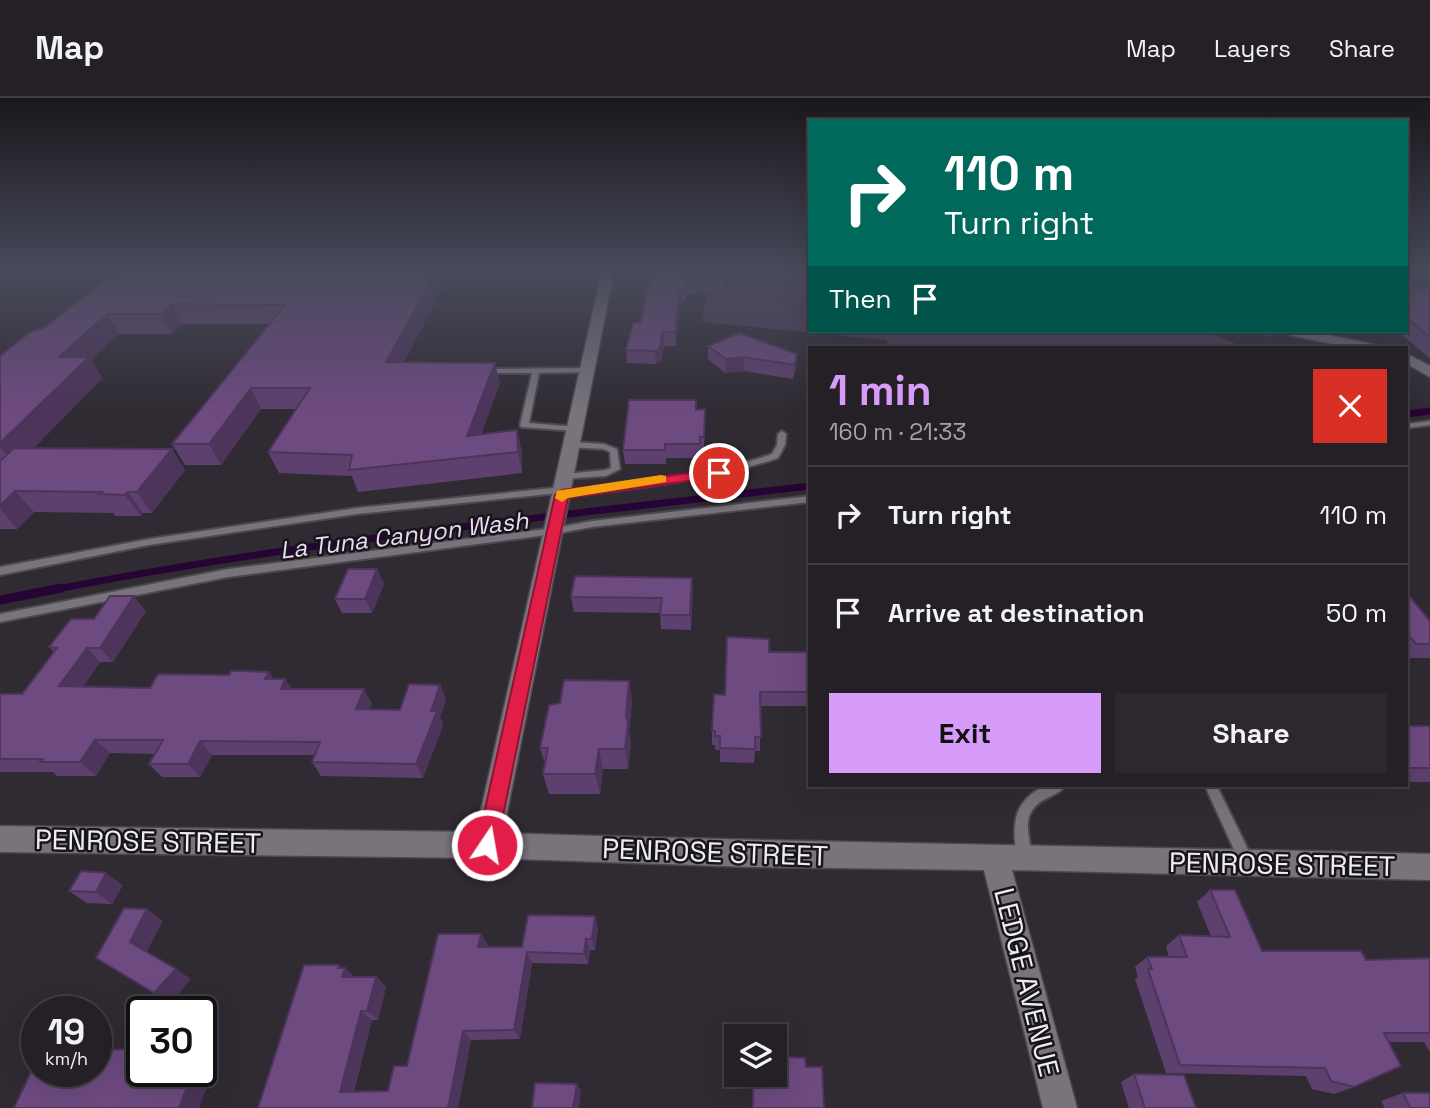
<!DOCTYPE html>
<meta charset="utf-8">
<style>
:root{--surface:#242026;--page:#2c282e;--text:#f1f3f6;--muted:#a3a3a7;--line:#413e43;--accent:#d79bf9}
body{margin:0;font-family:"Space Grotesk",sans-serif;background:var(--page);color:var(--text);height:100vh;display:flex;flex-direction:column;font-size:26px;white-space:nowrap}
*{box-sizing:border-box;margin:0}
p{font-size:23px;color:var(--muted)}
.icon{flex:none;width:38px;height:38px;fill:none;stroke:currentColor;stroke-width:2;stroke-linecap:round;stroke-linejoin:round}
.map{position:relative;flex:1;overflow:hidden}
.sheet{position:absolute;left:808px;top:248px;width:600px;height:441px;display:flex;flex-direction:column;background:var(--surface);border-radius:0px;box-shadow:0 7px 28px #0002,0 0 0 2px var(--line)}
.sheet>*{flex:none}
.banner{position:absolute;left:808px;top:21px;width:600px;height:214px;border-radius:0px;box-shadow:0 7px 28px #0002,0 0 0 2px var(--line);background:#00695c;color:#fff;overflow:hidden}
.tools{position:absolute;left:724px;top:926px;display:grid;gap:14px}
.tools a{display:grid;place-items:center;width:63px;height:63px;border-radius:0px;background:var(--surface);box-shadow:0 7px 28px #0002,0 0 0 2px var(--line);font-size:35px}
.speed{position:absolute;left:21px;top:898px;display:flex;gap:14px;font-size:35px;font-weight:700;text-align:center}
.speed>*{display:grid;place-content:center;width:91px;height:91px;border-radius:50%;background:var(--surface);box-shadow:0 7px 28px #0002,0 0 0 2px var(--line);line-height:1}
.speed small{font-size:18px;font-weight:400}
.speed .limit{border:4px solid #111;border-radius:10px;background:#fff;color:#111}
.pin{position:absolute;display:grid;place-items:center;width:60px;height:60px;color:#fff;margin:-30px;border:4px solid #fff;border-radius:50%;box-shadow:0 2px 7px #0007}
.me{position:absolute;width:77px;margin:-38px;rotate:12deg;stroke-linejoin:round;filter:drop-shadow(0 0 5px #0008)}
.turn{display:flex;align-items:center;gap:24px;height:147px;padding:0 21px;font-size:32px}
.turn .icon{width:91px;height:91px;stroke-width:2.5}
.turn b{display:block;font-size:49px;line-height:60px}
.then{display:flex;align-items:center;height:66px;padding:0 21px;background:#0003;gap:14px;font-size:26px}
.round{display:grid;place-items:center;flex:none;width:74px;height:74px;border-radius:0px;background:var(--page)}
.headline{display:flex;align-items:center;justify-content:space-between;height:119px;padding:0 21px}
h1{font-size:42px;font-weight:800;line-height:52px;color:var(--accent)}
.button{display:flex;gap:14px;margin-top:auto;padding:14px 21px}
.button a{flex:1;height:80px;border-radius:0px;background:var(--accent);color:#111;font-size:28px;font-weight:800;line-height:80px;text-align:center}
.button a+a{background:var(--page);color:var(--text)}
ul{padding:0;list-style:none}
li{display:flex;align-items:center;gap:21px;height:98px;padding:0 21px;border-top:2px solid var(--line)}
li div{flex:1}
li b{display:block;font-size:26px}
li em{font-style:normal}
header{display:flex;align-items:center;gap:42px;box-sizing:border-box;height:98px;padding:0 35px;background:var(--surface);border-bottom:2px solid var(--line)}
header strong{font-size:33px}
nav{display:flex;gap:38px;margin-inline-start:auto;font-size:24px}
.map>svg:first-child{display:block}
.green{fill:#513c5c}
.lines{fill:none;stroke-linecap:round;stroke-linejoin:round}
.stream-far1{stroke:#270436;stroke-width:7}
.stream{stroke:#270436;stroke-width:9}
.lane-casing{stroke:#4c484f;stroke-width:4}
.street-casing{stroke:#4c484f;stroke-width:3}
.lane{fill:#79747c;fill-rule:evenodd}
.street{fill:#79747c;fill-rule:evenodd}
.wall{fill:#5e406e}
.shaded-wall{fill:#4c345a}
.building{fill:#6d4a80;stroke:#4c345a;stroke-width:2}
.route{fill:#e11d48;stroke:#92132f;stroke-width:2}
.slow{fill:#f59e0b}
.labels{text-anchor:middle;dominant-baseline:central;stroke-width:5;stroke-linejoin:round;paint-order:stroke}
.water-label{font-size:24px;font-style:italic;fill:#ecd8f9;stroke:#171518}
.near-street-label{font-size:28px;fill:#f0edf2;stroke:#171518}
</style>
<header>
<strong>Map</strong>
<nav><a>Map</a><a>Layers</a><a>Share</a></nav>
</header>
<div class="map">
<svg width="1430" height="1010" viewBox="0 0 1430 1010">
<rect width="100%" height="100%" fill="#302b33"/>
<path class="green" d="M769 173H810V233H1205L1246 250H889L886 242 702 224 707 194Z"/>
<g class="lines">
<path class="stream-far1" d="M1407 316 1430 313
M52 492C303 443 557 418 810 388"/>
<path class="stream" d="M0 502 61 490"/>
<defs>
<path id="lane" d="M587 270H590V274L539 275 529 325 578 329 579 331 575 333 521 329 520 327 532 275H483L479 273 483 271Z
M1430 323V327L1407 330V326Z
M782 333 786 336 785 347 778 360C708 384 635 389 562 400L559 399V395L357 416 149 447 0 477V469L149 441 357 410 563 389 566 390 567 393C636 383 705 379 772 356L777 347 778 336Z
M571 344 604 346 617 351 620 371 606 378 562 381 561 379 565 376 605 372 611 370 610 354 603 351 568 349 567 347Z
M810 398V404L592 429 554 436 228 479 0 524V516L228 471 554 430 592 423Z
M1045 688H1065C1059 698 1042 699 1034 710 1020 726 1035 747 1029 764L1024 766 1019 764 1017 759C1012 728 1012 703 1045 688Z
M1205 688H1217L1254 764 1252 769 1247 771 1242 769Z"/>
<path id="street" d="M602 173H614L503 735C812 745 1121 748 1430 756V782L1012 772 1077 1010H1043L984 772 753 769 487 760 0 754V728L476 734Z
M1282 233H1309L1372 246 1379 250H1352L1289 237Z
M1407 256 1430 268V279L1407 266Z"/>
</defs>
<use href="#lane" class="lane-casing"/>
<use href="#street" class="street-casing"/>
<use href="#lane" class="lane"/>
<use href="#street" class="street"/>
</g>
<path class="wall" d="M116 173H452L403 264 500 285 481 336 522 354V375L358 394 352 378 279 375 268 354 296 311H261L221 367H185L172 346 269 226H182L172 236H119L91 262 102 280 34 350 172 351 185 372 152 415H143L141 418H115L113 415 34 414 17 431H0V258L45 229Z
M652 173 725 180V193L686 196V204H682L679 210 676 248H664L661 264 656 266 627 265 626 252 640 225Z
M1407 173 1428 176 1419 189 1414 191V192L1430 188V260L1397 233H1407Z
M1258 233H1274L1270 239Z
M708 248 797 256 796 270 793 281 744 273 725 275 708 261Z
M696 302 697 312 705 311 704 353H700V360H666V366H625L623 352Z
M808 433H810V471H809L807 447Z
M377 471 384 486 372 515H342L335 501Z
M692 480 691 532 661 531 660 515 574 514 571 499Z
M1407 495 1430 523V560H1407Z
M146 513 113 564H100L83 588 150 590 229 577 269 574 274 581H285L292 591 372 605 370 611 400 612 440 587 446 601 440 619 443 627 423 680 321 678 312 664 314 657H212L200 679H162L149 666 155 656 110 655 96 678H57L53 674H0V596H22L54 554 49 549 94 521Z
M810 554V608H760V653H755L754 665 720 664V652H715V647H712V633L725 597Z
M629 583 632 604 629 634 631 646 628 671H603L600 696H549L543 676 545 665 540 650 560 605Z
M1407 628H1430V684H1407Z
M123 787 112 806 87 805 69 793Z
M1210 792 1262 853 1366 862 1430 860V954L1424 944H1388L1354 989 1334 996 1312 991 1306 978 1166 975 1135 881 1138 879 1135 869 1147 859H1169L1166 848 1179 837 1211 838 1197 804Z
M595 818 598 830 595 852H590L588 866 532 865 520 941 471 942 458 1010H258L339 867 342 870H345L354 879H376L386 889 378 922H372L354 993H388L407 968 488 847 487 849H522Z
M788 959 806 969 824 1010H752V976H775Z
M1134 976 1196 1010H1129L1121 984Z
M1403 995 1430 1010H1385L1381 1003Z"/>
<path class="shaded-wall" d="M437 173H452L393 285 386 264Z
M1428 176 1419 189 1407 193 1414 180Z
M681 191 682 204 679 210 676 248 675 234 679 196Z
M172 206 182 226 172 236 161 216Z
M107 216 119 236 91 262 102 280 16 368 0 349V345L59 259Z
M663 234 664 248 661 264 656 266 655 253Z
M797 256 796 270 793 281 795 267Z
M744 259V273L725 275 726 261Z
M495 265 500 285 473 359 467 338Z
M251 290 261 311 221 367 209 346Z
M517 332 522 354V375L518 354Z
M172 351 185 372 152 415 137 394Z
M15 393 34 414 17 431 0 411V408Z
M128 394 143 415 141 418 125 397Z
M377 471 384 486 372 515 365 501Z
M692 480 693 494 691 532 690 517Z
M134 498 146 513 113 564 100 550Z
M87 550 100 564 74 602 59 588Z
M269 574 278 588 265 581Z
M285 581 295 596 281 591Z
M629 583 632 604 629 634 631 646 628 671 625 651 626 618Z
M440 587 446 601 440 619 443 627 423 680 416 666 431 613Z
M364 591 372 605 365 625 356 611Z
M95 642 110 655 96 678 80 664Z
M200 643 212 657 200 679 188 666Z
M599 651 603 671 600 696 595 676Z
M106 775 123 787 112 806 96 794Z
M147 811 163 823 146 855 130 844Z
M595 818 598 830 595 852 592 841Z
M481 836 488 847 485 860 478 849Z
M586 841 590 852 588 866 584 856Z
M527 854 532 865 520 941 514 932Z
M339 867 344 872 345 870 355 880 342 879 338 870Z
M176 871 191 881 171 905 154 895Z
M376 879 386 889 378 922 367 913Z
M361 913 372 922 351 1001 340 994Z
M463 933 471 942 458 1010H448Z
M201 957 216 965 199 1010H179L193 973H201Z
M577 986 581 993 579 1010H573Z"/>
<path class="building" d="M116 173H437L386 264 495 265 467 338 517 332 518 354 349 372 352 357 268 354 310 290H251L209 346H172L285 207 172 206 161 216H107L59 259H89L0 345V258L30 234 45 229Z
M652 173H724L725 180 686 182V191H681L679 196 675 234H663L660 250 655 253 626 252 633 225H640Z
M1407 173H1424L1428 176 1414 180V192L1430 188V239L1407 220Z
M739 235 797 256 795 267 744 259 726 261 708 248Z
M629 302H696V312L705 311 704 339H700V346H665V352H623Z
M14 350 172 351 137 394H128L125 397 99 396 102 394 15 393 0 408V363Z
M808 433H810V450Z
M348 471H377L365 501H335Z
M575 478 692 480 690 517H660L662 500 571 499Z
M1407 495 1430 523V546H1416L1407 535Z
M110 498H134L100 550H87L59 588 150 590 158 576 229 577 231 573H241L269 574 265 581H285L281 591H364L356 611 400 612 409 586 440 587 431 613H437L416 666 312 664 320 644 200 643 188 666H149L163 642H95L80 664H40L43 661H0V596H22L57 550 49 549 71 521H94Z
M727 539 769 541V554H810V594H760L761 639H755V651L720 650V638H715V633H712L714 596 725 597Z
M564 582 629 583 626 618 628 626 625 651H599L595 676H543L548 650H540L549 607 560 605Z
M1407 628H1430V670H1407Z
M81 773 106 775 96 794 69 793Z
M1210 792H1235L1262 853H1361L1366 862 1430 860V935H1384L1401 968 1354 989 1331 983 1325 970 1180 967 1148 871H1152L1147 859H1187L1179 837 1230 839Z
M124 810 147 811 130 844 176 871 154 895 96 860Z
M528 817 595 818 592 841H586L584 856 527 854 514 932 463 933 448 1010H258L304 867H339L338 870H345L342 879H376L367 913H361L340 994 388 993 394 968H407L438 836H481L478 849H522Z
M142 951V973H193L179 1010H14L37 961V973H96V952Z
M775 953H787L788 959 805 960 806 969H822L824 1010H753V976H775Z
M1134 976 1184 977 1196 1010H1145Z
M535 985 577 986 573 1010H532Z
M1403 995H1430V1010H1410Z"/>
<linearGradient id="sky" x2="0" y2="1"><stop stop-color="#1a181c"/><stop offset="0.55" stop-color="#484a5b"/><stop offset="1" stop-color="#484a5b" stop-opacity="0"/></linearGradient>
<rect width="1430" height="314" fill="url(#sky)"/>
<path class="route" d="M719 371 726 375 724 378 568 400 497 747 494 754 487 757 480 754 477 747 555 397 562 392Z"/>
<path class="slow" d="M661 377 666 378V384L568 400 562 404 555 400 557 393 562 392Z"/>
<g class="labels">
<g class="water-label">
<text transform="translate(404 437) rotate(-7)">La Tuna Canyon Wash</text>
</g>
<g class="near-street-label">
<text transform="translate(148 743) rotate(1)">PENROSE STREET</text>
<text transform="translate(715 754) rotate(2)">PENROSE STREET</text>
<text transform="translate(1282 766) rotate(1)">PENROSE STREET</text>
<text transform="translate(1027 884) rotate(76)">LEDGE AVENUE</text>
</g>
</g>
</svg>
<div class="tools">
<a><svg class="icon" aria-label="layers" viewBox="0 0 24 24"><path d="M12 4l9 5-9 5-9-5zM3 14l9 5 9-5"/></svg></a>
</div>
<div class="speed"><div>19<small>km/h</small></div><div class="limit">30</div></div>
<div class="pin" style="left:719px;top:375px;background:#d93025"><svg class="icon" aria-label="arrive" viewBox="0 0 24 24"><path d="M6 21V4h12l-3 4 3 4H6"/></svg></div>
<svg class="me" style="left:487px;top:747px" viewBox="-20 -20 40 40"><circle r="17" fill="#e11d48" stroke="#fff" stroke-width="3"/><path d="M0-11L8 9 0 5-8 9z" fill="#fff"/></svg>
<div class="banner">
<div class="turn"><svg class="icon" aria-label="right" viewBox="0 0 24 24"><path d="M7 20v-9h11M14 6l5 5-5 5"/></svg><div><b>110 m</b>Turn right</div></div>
<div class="then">Then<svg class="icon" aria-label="arrive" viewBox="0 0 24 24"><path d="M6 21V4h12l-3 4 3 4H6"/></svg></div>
</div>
<section class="sheet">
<div class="headline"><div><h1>1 min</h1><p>160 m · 21:33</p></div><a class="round" style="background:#d93025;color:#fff"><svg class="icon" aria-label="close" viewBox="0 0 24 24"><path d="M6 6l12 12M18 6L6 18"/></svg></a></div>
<ul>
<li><svg class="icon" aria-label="right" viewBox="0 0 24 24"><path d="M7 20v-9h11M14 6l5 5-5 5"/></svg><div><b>Turn right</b></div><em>110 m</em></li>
<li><svg class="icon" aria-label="arrive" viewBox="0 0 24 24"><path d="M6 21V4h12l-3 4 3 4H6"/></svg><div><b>Arrive at destination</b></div><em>50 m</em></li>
</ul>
<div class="button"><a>Exit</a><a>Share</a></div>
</section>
</div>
